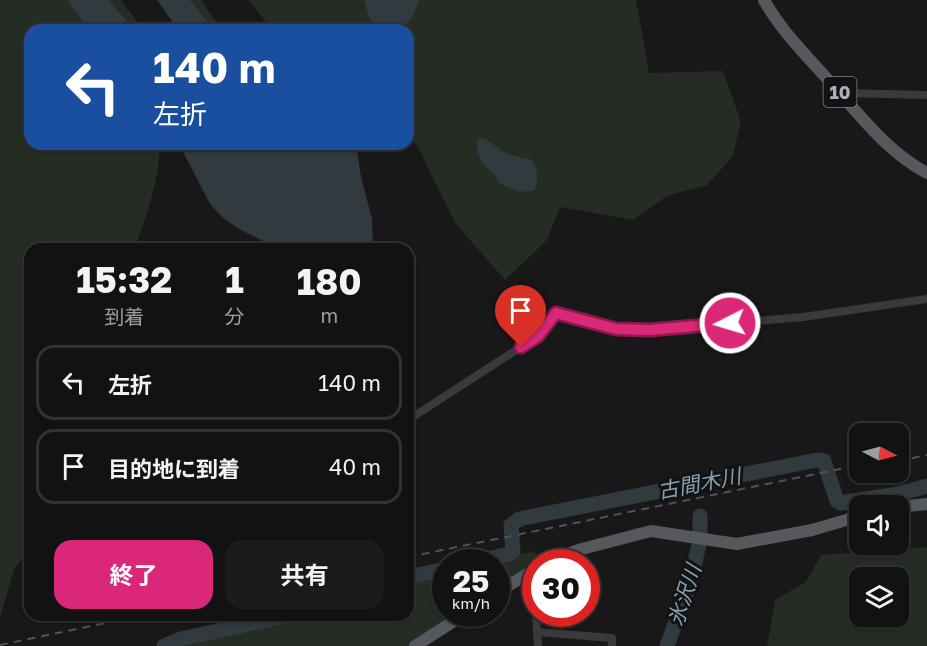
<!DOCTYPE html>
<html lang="ja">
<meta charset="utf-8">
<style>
:root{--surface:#121213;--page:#1b1b1c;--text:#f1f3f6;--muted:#9c9ea0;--line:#313233;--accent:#db2777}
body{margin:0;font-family:"Golos Text","Noto Sans JP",sans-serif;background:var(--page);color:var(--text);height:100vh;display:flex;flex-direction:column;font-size:22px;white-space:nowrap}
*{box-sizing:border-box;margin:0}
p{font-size:20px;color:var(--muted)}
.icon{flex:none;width:33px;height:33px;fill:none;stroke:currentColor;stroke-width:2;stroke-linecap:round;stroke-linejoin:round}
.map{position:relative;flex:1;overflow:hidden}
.panel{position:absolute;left:24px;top:243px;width:390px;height:378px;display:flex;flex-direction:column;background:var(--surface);border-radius:18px;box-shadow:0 2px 4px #0004,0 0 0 2px var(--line)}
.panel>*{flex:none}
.hud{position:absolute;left:24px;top:24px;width:390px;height:126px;border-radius:18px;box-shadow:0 2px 4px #0004,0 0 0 2px var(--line);background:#1a4fa0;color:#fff;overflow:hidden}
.needle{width:39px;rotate:96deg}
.controls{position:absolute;left:849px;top:423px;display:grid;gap:12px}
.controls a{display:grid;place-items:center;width:60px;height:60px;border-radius:12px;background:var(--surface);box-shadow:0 2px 4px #0004,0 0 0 2px var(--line);font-size:30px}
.speed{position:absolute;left:432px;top:549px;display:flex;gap:12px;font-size:30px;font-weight:700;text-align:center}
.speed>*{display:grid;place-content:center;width:78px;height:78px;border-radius:50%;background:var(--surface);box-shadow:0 2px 4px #0004,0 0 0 2px var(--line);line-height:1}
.speed small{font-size:15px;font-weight:400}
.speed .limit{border:9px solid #d22;background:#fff;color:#111}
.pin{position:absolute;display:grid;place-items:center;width:51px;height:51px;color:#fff;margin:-62px -26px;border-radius:50% 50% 50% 0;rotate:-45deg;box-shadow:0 0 6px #0007}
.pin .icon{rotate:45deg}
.me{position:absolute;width:66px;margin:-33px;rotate:265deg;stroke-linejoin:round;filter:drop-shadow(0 0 4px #0008)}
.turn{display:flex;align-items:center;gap:21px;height:126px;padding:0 30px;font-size:27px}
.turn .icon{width:78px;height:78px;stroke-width:2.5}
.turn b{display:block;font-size:42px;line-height:51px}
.eta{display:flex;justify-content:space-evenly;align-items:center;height:102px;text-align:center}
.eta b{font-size:36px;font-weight:700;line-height:42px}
.action{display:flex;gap:12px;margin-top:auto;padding:12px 30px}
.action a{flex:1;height:69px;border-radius:18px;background:var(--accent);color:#fff;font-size:24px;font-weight:700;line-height:69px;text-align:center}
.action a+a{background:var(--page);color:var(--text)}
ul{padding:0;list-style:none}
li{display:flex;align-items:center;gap:18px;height:75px;margin:0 12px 9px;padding:0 18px;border:3px solid var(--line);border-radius:18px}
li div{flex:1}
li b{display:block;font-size:22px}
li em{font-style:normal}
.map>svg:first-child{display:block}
.green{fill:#242c24;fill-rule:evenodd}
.water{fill:#303a3f}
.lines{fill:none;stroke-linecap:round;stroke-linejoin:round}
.river{stroke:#303a3f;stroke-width:15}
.minor{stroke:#393a3e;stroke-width:8}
.primary{stroke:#55585d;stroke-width:12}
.rail{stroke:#505257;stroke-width:2;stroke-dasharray:8 6;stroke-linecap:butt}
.route-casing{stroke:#8e194d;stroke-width:15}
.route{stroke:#db2777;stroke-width:10}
.labels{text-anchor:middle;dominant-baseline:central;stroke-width:6;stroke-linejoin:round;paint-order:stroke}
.shield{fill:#131314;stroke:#7d8187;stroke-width:1.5}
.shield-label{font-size:18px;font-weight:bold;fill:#abb0b8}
.water-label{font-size:21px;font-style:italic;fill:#84a1b1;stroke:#131314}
</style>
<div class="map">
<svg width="927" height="646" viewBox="0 0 927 646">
<rect width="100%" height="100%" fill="#181819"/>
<path class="green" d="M0 0H121L143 30H30V144H160C159 179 147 217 134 249H30V551L14 569 0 618Z
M160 0H201L222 30H180Z
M248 0H636L649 73 723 71 741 122 733 156 707 185 667 196 633 220 560 207 547 240 505 280 455 223 417 145 408 139V30H273Z
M927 547V646H767L775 600 806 582 821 555ZM860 578H898V616H860Z
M535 551 539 561 497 591 496 562H486Z
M445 572 446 614H460L408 646H186L216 630 264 615H408V580Z"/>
<path class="water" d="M68 0H109L134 30H88Z
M157 0H190L214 30H178Z
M364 0H419C410 26 406 30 379 30L369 17Z
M484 138 507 154 532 160C538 169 539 180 534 190 523 195 508 188 498 182L496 176C485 168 473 155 478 139Z
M179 144H356L361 177 372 219 373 249H279L241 230 224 219 210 204Z"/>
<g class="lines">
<path class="river" d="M700 516V537
M474 562 509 554 513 551 511 525 519 519 817 460 824 461 837 501 841 503 898 494 927 486
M408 577 446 569
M164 646 181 639 289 615
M667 646 691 580 699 544"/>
<path class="minor" d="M840 93 927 95
M408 420 538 336 556 313 616 329 650 330 803 317 927 299
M536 614 538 646
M537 632 612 638V646"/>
<path class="primary" d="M764 0C781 31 807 56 830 82 860 115 887 152 927 173
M898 507 927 504
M547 562 578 550 651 531 737 544 812 530 860 516
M496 593 536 569
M415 646 465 614"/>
<path class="rail" d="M898 461 927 455
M408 557 860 465
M0 645 144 615"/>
</g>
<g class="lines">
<defs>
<path id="route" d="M521 347 538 336 556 313 616 329 650 330 730 323"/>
</defs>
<use href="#route" class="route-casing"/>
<use href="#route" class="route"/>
</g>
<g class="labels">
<rect class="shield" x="823.5" y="77" width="33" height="30" rx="4.5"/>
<g class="shield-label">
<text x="840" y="92">10</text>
</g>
<g class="water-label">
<text transform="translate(699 483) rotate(-11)">古間木川</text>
<text transform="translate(684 595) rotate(-72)">氷沢川</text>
</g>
</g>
</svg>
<div class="controls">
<a><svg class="needle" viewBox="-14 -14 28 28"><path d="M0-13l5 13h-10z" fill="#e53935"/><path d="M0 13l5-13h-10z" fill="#9c9ea0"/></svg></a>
<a><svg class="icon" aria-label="sound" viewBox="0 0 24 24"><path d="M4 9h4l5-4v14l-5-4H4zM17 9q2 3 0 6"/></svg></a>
<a><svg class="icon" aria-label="layers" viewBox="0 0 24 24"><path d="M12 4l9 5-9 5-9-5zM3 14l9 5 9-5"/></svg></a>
</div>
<div class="speed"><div>25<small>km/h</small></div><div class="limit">30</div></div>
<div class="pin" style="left:521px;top:347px;background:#d93025"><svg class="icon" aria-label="arrive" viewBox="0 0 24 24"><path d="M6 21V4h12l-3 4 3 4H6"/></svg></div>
<svg class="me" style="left:730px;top:323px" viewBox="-20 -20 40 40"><circle r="17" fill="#db2777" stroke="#fff" stroke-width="3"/><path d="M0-11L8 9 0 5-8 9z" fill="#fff"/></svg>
<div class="hud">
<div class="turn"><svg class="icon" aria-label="left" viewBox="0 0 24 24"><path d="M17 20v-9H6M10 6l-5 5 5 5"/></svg><div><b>140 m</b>左折</div></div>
</div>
<section class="panel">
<div class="eta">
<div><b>15:32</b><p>到着</p></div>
<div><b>1</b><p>分</p></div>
<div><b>180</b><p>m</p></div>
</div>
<ul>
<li><svg class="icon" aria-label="left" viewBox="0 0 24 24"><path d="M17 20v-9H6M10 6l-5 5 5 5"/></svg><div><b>左折</b></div><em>140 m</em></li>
<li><svg class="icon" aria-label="arrive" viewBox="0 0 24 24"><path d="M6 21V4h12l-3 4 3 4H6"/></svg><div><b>目的地に到着</b></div><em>40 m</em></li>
</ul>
<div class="action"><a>終了</a><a>共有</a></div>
</section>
</div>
